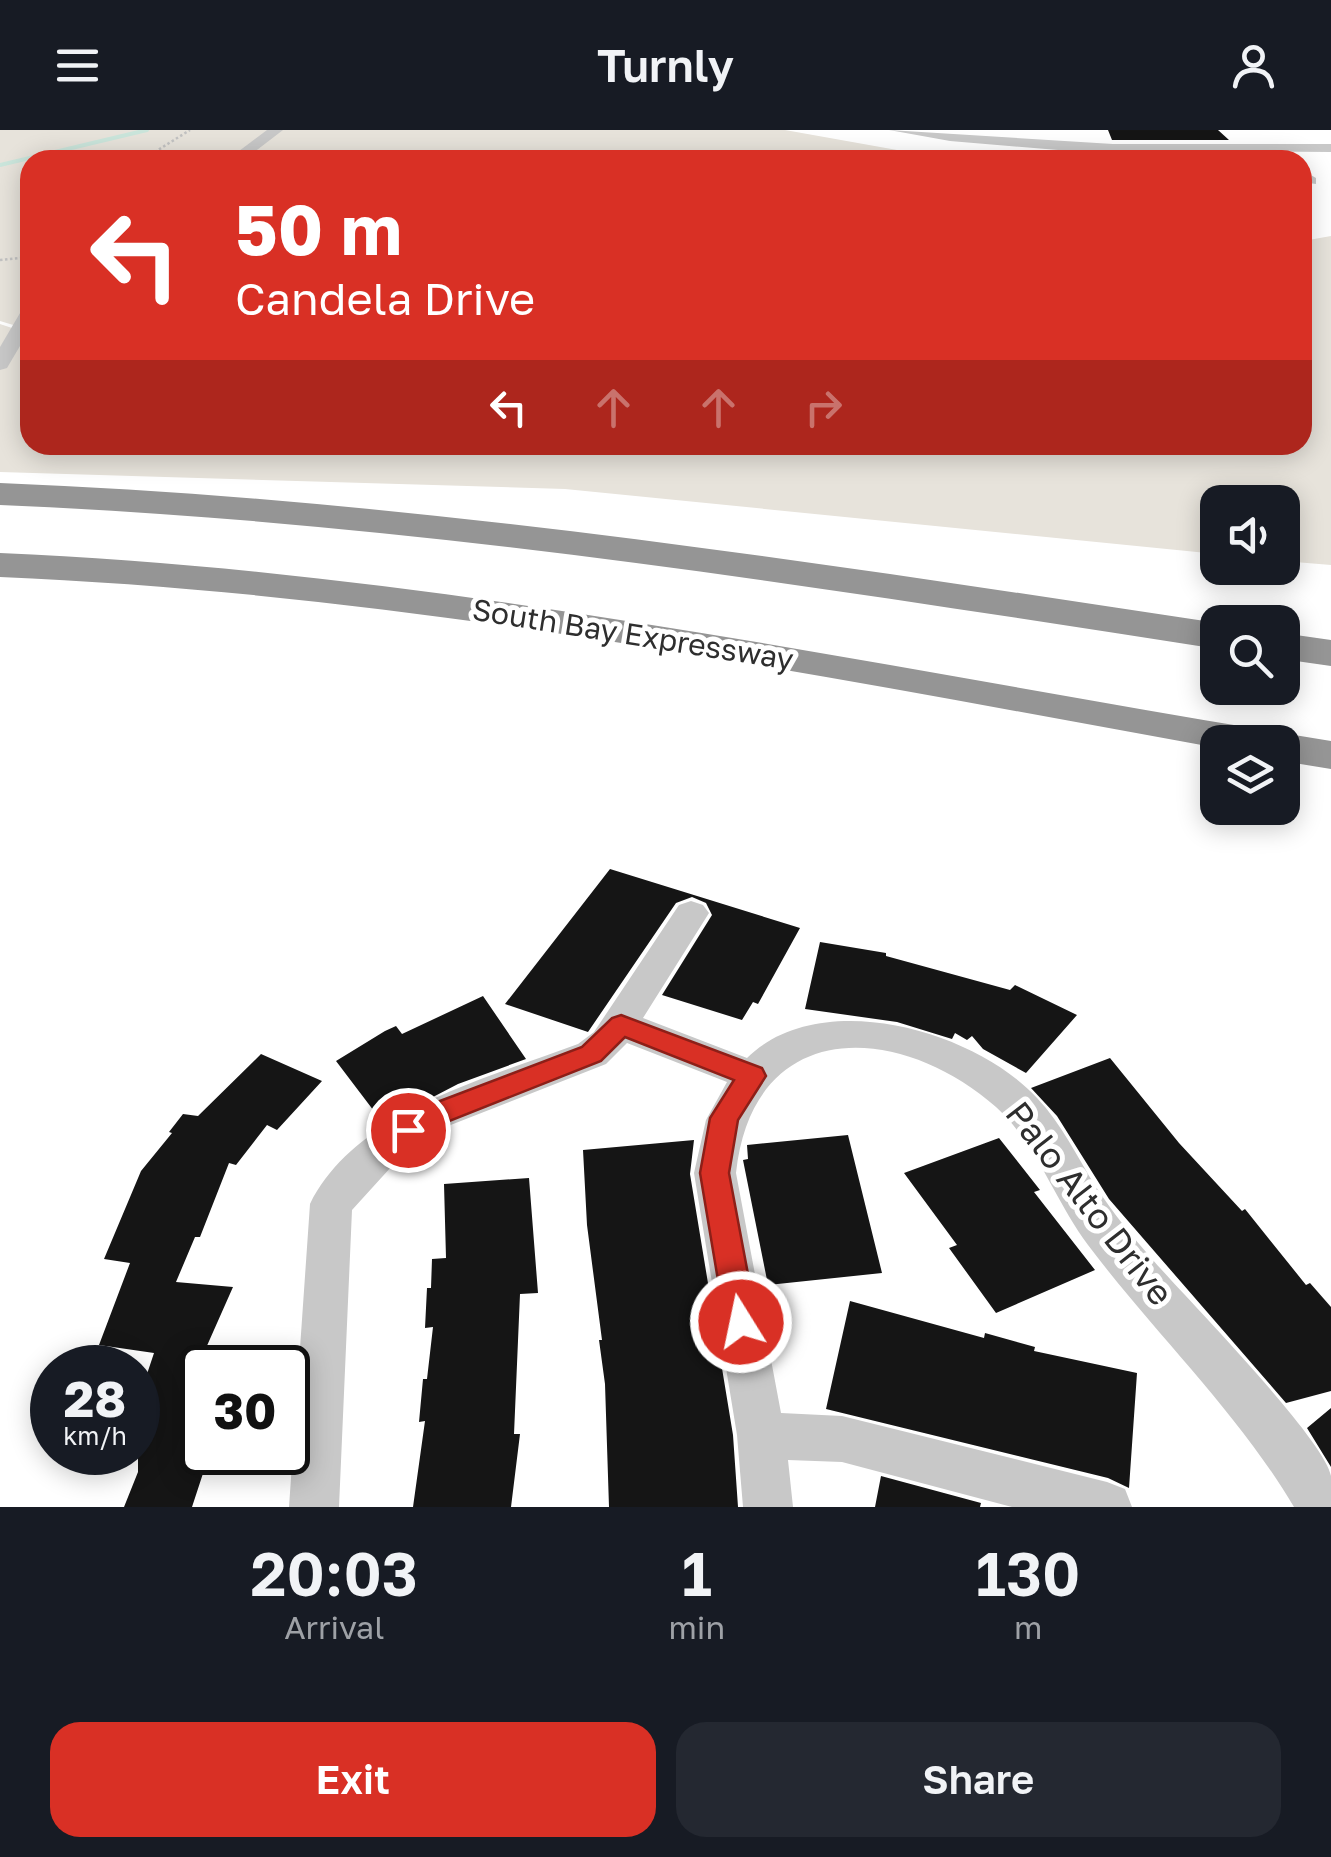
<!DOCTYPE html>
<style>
:root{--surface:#171b24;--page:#242831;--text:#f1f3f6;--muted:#9ea1a6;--accent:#d93025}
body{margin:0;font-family:"Golos Text",sans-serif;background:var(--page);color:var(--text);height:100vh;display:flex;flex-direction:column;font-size:38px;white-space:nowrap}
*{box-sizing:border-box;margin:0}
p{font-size:32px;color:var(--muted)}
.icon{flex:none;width:55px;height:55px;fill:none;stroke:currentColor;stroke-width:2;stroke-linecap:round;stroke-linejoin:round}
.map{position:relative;height:1377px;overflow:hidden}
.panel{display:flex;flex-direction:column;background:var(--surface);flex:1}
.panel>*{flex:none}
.top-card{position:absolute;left:20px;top:20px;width:1292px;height:305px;border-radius:30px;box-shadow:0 5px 25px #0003;background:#d93025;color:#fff;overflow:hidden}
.tools{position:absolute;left:1200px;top:355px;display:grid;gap:20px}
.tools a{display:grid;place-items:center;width:100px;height:100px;border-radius:20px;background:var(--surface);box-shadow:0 5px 25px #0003;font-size:50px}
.speed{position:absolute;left:30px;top:1215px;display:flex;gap:20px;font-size:50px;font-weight:700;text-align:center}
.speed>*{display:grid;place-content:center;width:130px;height:130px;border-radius:50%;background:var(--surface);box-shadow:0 5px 25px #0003;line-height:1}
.speed small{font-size:25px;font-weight:400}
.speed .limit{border:5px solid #111;border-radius:15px;background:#fff;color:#111}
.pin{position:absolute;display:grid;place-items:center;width:85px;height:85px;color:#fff;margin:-42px;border:5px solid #fff;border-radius:50%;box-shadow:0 2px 10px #0007}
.me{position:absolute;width:110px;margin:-55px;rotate:350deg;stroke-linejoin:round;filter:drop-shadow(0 0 8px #0008)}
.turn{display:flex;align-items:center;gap:35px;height:210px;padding:0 50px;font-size:45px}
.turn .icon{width:130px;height:130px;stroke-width:2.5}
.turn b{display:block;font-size:70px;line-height:85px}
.lanes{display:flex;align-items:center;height:95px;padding:0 50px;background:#0003;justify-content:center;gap:50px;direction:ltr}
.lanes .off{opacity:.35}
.eta{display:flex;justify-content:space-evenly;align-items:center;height:170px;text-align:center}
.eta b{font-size:60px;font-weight:600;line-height:70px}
.button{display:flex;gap:20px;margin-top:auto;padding:20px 50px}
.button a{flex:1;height:115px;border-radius:30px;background:var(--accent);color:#fff;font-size:40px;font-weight:600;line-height:115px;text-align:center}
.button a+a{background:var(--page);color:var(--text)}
header{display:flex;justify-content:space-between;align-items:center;height:130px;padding:0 50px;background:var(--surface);font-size:45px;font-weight:600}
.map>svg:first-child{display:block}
.green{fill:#e7e3db}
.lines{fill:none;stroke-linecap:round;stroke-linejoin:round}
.stream{stroke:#cae5db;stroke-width:4}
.building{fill:#151515}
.path{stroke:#c2c2c2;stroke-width:2.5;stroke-dasharray:2.5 2.5;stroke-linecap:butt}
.minor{fill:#c8c8c8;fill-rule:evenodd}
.highway{fill:#959595;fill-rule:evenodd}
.route{fill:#d93025;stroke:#8d1f18;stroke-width:2.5}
.labels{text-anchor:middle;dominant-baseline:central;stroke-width:10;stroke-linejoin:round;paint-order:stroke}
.street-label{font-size:30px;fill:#2e2e2e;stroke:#fff}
.near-street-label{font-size:35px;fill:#2e2e2e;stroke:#fff}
</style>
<header><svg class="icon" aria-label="menu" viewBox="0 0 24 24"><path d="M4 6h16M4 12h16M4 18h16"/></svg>Turnly<svg class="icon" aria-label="person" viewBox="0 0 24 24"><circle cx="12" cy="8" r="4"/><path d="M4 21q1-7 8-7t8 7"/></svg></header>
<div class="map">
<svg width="1331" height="1377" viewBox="0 0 1331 1377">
<rect width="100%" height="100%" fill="#fff"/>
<path class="green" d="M0 0H785L953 30H30V200L0 191Z
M1331 106V435L1283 431 1282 372H1218L1217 424 565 359 0 342V194L30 204V315H1302L1303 111Z"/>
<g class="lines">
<path class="stream" d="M0 35 147 0"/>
</g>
<path class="building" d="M1108 0H1218L1229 10H1112Z
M1116 24 1244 25 1249 30H1128L1118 29Z
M610 739 800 798 758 874 753 872 742 890 662 865 712 785 706 773 692 767 676 773 588 902 505 874Z
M820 812 886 823V826L1010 860 1015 855 1077 885 1026 943 983 919 972 906 967 910 955 903 952 909 897 892 805 879Z
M483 866 526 929 458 954 383 993 336 931 385 901 396 896 402 904Z
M261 924 322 951 277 1000 267 995 236 1035 229 1033 200 1107H195L176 1152 233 1157 202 1227V1322H210L192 1377H124L138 1342V1271L154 1223 99 1215 130 1133 104 1129 141 1041 172 1003 169 1002 183 984 198 986Z
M1110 928 1179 1013 1242 1081 1245 1079 1306 1155 1310 1153 1331 1177V1261L1286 1273 1109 1069 1057 986 1031 958Z
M848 1005 882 1143 768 1155 743 1030 748 1029 747 1015Z
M999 1008 1040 1060 1034 1062 1095 1140 996 1183 949 1118 957 1115 904 1043Z
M694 1010 690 1044 733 1305 738 1377H609L605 1254 599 1210H602L587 1095 583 1020Z
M529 1048 538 1163 520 1164 514 1304H520L511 1377H413L425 1291 419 1292 423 1249H427L433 1197 425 1198 427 1158H431L432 1129 446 1128 444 1054Z
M850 1171 984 1208 985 1203 1035 1217 1034 1221 1137 1243 1129 1358 1108 1348 826 1279Z
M1331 1278V1337L1307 1298Z
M881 1346 981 1373 980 1377H875Z"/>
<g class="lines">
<path class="path" d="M142 30 190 0
M0 130 30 127"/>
<path class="minor" d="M267 0H283L244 30H227Z
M889 0 1113 14H1331V22L1058 20 950 11Z
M1302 40 1316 48V54L1302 52Z
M30 176V199L7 238 0 240V217L23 178Z
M691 771 703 775 709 783 643 888 747 928C820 856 974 900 1037 968 1062 994 1077 1027 1096 1057 1113 1083 1132 1106 1152 1129 1185 1167 1324 1308 1331 1346 1331 1356 1331 1367 1331 1377H1294C1237 1281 1155 1204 1088 1115 1055 1071 1037 1014 996 977 899 892 753 886 736 1043L781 1283 842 1286 1107 1352 1125 1359 1132 1377H1012L842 1332 788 1330 793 1377H743L737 1305 694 1043 706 990 727 952 627 913 606 934 443 998 402 1025 352 1080 339 1377H289L310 1074C356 981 488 948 578 914L594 902 679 775Z"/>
<path class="highway" d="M0 353C410 369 813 432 1218 493V519C811 456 412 392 0 375Z
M0 423C449 442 890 540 1331 611V639L1282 631V612H1218V618C815 545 410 464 0 447Z
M1282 503 1331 510V536L1282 529Z"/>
</g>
<path class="route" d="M621 885 762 938 766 946 738 990 729 1043 757 1192 752 1203 741 1207 730 1203 725 1192 700 1043 710 988 734 950 625 907 601 931 439 995C425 1004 414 1013 398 1008L394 1000 398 992 419 979 582 917 612 888Z"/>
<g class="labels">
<g class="street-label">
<text transform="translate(633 504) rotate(9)">South Bay Expressway</text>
</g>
<g class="near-street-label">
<text transform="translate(1090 1073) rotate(52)">Palo Alto Drive</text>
</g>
</g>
</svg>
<div class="tools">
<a><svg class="icon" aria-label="sound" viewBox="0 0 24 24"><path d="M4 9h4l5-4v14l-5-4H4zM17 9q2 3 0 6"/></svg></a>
<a><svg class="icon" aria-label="search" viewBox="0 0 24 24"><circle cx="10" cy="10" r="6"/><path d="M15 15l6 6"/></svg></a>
<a><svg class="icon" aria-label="layers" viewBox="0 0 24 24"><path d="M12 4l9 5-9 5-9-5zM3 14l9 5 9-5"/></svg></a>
</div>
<div class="speed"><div>28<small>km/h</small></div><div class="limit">30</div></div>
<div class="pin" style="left:408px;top:1000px;background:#d93025"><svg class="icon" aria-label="arrive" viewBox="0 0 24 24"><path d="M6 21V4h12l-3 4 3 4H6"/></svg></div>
<svg class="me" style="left:741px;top:1192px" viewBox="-20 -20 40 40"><circle r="17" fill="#d93025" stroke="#fff" stroke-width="3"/><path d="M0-11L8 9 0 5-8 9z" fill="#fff"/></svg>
<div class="top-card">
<div class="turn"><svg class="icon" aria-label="left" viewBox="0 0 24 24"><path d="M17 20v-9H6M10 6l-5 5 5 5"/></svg><div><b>50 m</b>Candela Drive</div></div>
<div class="lanes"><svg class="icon" aria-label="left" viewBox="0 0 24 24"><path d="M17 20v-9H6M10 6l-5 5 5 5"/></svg><svg class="icon off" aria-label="ahead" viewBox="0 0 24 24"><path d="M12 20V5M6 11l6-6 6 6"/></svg><svg class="icon off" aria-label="ahead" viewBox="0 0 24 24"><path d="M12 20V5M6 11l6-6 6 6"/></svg><svg class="icon off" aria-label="right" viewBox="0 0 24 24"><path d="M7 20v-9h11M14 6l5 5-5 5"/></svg></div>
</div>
</div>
<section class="panel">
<div class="eta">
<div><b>20:03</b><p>Arrival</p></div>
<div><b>1</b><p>min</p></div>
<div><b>130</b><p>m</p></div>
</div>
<div class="button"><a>Exit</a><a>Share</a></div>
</section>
